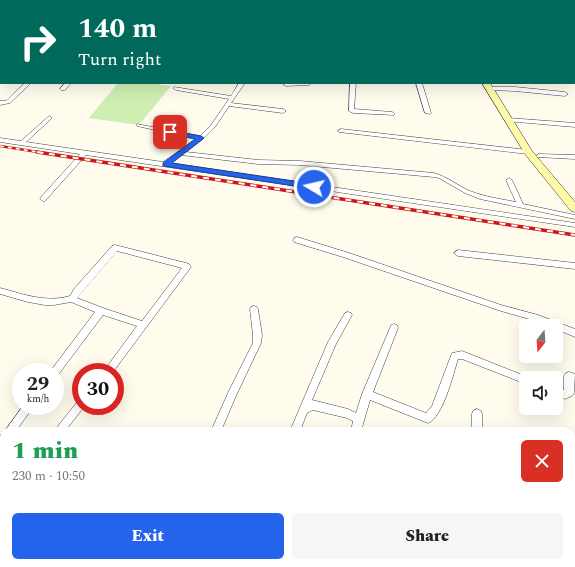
<!DOCTYPE html>
<meta charset="utf-8">
<style>
:root{--surface:#fff;--page:#f6f6f6;--text:#222;--muted:#767676;--accent:#2563eb}
body{margin:0;font-family:Spectral,serif;background:var(--page);color:var(--text);height:100vh;display:flex;flex-direction:column;font-size:15px;white-space:nowrap}
*{box-sizing:border-box;margin:0}
p{font-size:13px;color:var(--muted)}
.icon{flex:none;width:22px;height:22px;fill:none;stroke:currentColor;stroke-width:2;stroke-linecap:round;stroke-linejoin:round}
.map{position:relative;flex:1;overflow:hidden}
.sheet{position:absolute;left:0px;top:427px;width:575px;height:140px;display:flex;flex-direction:column;background:var(--surface);border-radius:12px 12px 0 0;box-shadow:0 4px 16px #0002}
.sheet>*{flex:none}
.top-card{position:absolute;left:0px;top:0px;width:575px;height:84px;box-shadow:0 4px 16px #0002;background:#00695c;color:#fff;overflow:hidden}
.needle{width:26px;rotate:197deg}
.controls{position:absolute;left:519px;top:319px;display:grid;gap:8px}
.controls a{display:grid;place-items:center;width:44px;height:44px;border-radius:6px;background:var(--surface);box-shadow:0 4px 16px #0002;font-size:20px}
.speed{position:absolute;left:12px;top:363px;display:flex;gap:8px;font-size:20px;font-weight:700;text-align:center}
.speed>*{display:grid;place-content:center;width:52px;height:52px;border-radius:50%;background:var(--surface);box-shadow:0 4px 16px #0002;line-height:1}
.speed small{font-size:10px;font-weight:400}
.speed .limit{border:6px solid #d22;background:#fff;color:#111}
.pin{position:absolute;display:grid;place-items:center;width:34px;height:34px;color:#fff;margin:-17px;border-radius:8px;box-shadow:0 2px 6px #0006}
.me{position:absolute;width:44px;margin:-22px;rotate:279deg;stroke-linejoin:round;filter:drop-shadow(0 0 3px #0008)}
.turn{display:flex;align-items:center;gap:14px;height:84px;padding:0 12px;font-size:18px}
.turn .icon{width:52px;height:52px;stroke-width:2.5}
.turn b{display:block;font-size:28px;line-height:34px}
.round{display:grid;place-items:center;flex:none;width:42px;height:42px;border-radius:6px;background:var(--page)}
.summary{display:flex;align-items:center;justify-content:space-between;height:68px;padding:0 12px}
h1{font-size:24px;font-weight:800;line-height:30px;color:#1e9e55}
.button{display:flex;gap:8px;margin-top:auto;padding:8px 12px}
.button a{flex:1;height:46px;border-radius:6px;background:var(--accent);color:#fff;font-size:16px;font-weight:800;line-height:46px;text-align:center}
.button a+a{background:var(--page);color:var(--text)}
.map>svg:first-child{display:block}
.green{fill:#ceeeb2}
.lines{fill:none;stroke-linecap:round;stroke-linejoin:round}
.street-casing{stroke:#404040;stroke-width:1}
.secondary-casing{stroke:#2f2f2f;stroke-width:1}
.street{fill:#fff;fill-rule:evenodd}
.secondary{fill:#fffaa8;fill-rule:evenodd}
.rail-far1-casing{stroke:#cb1817;stroke-width:2.5}
.rail-casing{stroke:#cb1817;stroke-width:3.5}
.rail-far1{stroke:#fff;stroke-width:1.5;stroke-dasharray:4;stroke-linecap:butt}
.rail{stroke:#fff;stroke-width:2;stroke-dasharray:6;stroke-linecap:butt}
.route{fill:#2563eb;stroke:#184099}
</style>
<div class="map">
<svg width="575" height="567" viewBox="0 0 575 567">
<rect width="100%" height="100%" fill="#fffced"/>
<path class="green" d="M118 83H161L160 85 171 86 139 125 89 118Z"/>
<g class="lines">
<defs>
<path id="street" d="M223 0H227V1H223Z
M0 17H1V19H0Z
M574 78H575V80H574Z
M25 83H31L10 103 0 105V101H6Z
M65 83H71L65 90H61L60 89Z
M239 83H245L231 103 283 109 286 111 283 113 229 106 215 127 203 139 186 152 258 160 300 161 434 173C448 177 458 186 470 191 485 197 501 199 516 202L506 180 509 178 512 180 523 204 575 215V219L480 199 465 193 439 178 434 177 300 165 258 164 181 155 170 163 575 223V227L86 155 45 201H43L40 199 41 197 80 154 0 142V138L21 141 49 116 51 117V119L26 142 163 162 196 139 137 126V124L200 136 211 125 229 99 176 90 173 88 174 87 231 96Z
M284 83H312L309 85 286 86 284 85Z
M350 83H356L354 109 392 112 394 113V115L353 113 349 111Z
M416 83H422L431 113 430 114 425 113Z
M493 87H515L565 92 568 94 565 96 515 91 491 90V88Z
M508 118 575 123V127L506 121 505 120Z
M341 129 528 150 531 152 528 154 339 132 338 131Z
M539 154 575 155V159L537 157V155Z
M297 237 349 253 501 305 538 315 575 329V337L556 329V326H549L536 321 501 311 343 257 294 242 293 240 294 238Z
M115 245 186 263 189 264 191 267 113 372H103L137 326 103 315 58 375 55 376V372H50L52 369 95 312 71 302 54 305H45L28 302 0 294V288C23 294 46 303 70 296L74 289 112 246ZM117 251 182 268 142 321 103 308 77 298Z
M458 250 575 263V269L458 256 454 253Z
M254 306 257 307 258 309 262 335 261 343 235 398 221 431H211L228 393 253 343V335L250 309 251 307Z
M348 312 351 313 352 315 336 344 312 400 348 409 356 413 362 394 390 328 391 325 394 324 397 325 398 328 373 392 426 413 432 406 452 353 462 351 530 378H526V384L462 359H458C453 375 443 417 428 423L370 400 361 431H351L353 421 347 418 313 410 307 413 300 431H290L328 342 345 313Z
M569 372 575 374 574 393 572 396 565 399 556 396V388L564 390V376L566 373Z
M81 399V406H85L84 407 65 431H54L78 401Z
M23 406H34L16 431H5Z
M477 409 481 411 482 414V431H472V414L473 411Z
M4 434V447L0 449V436Z
M571 484 575 486V498L571 496Z
M4 526V545L0 547V528Z
M120 563H132L130 567H118Z
M251 563H263L262 567H250Z
M470 563H482V567H470Z"/>
<path id="secondary" d="M400 0H407L408 1H401Z
M482 83H490L532 151 575 202V212L571 211 525 154Z"/>
</defs>
<use href="#street" class="street-casing"/>
<use href="#secondary" class="secondary-casing"/>
<use href="#street" class="street"/>
<use href="#secondary" class="secondary"/>
<defs>
<path id="rail-far1" d="M0 146 44 153"/>
<path id="rail" d="M37 152 575 235"/>
</defs>
<use href="#rail-far1" class="rail-far1-casing"/>
<use href="#rail" class="rail-casing"/>
<use href="#rail-far1" class="rail-far1"/>
<use href="#rail" class="rail"/>
</g>
<path class="route" d="M167 130 201 136 204 138 172 163 314 184 318 187 314 189 163 166V163L195 139 167 133Z"/>
</svg>
<div class="controls">
<a><svg class="needle" viewBox="-14 -14 28 28"><path d="M0-13l5 13h-10z" fill="#e53935"/><path d="M0 13l5-13h-10z" fill="#767676"/></svg></a>
<a><svg class="icon" aria-label="sound" viewBox="0 0 24 24"><path d="M4 9h4l5-4v14l-5-4H4zM17 9q2 3 0 6"/></svg></a>
</div>
<div class="speed"><div>29<small>km/h</small></div><div class="limit">30</div></div>
<div class="pin" style="left:170px;top:132px;background:#d93025"><svg class="icon" aria-label="arrive" viewBox="0 0 24 24"><path d="M6 21V4h12l-3 4 3 4H6"/></svg></div>
<svg class="me" style="left:314px;top:187px" viewBox="-20 -20 40 40"><circle r="17" fill="#2563eb" stroke="#fff" stroke-width="3"/><path d="M0-11L8 9 0 5-8 9z" fill="#fff"/></svg>
<div class="top-card">
<div class="turn"><svg class="icon" aria-label="right" viewBox="0 0 24 24"><path d="M7 20v-9h11M14 6l5 5-5 5"/></svg><div><b>140 m</b>Turn right</div></div>
</div>
<section class="sheet">
<div class="summary"><div><h1>1 min</h1><p>230 m · 10:50</p></div><a class="round" style="background:#d93025;color:#fff"><svg class="icon" aria-label="close" viewBox="0 0 24 24"><path d="M6 6l12 12M18 6L6 18"/></svg></a></div>
<div class="button"><a>Exit</a><a>Share</a></div>
</section>
</div>
